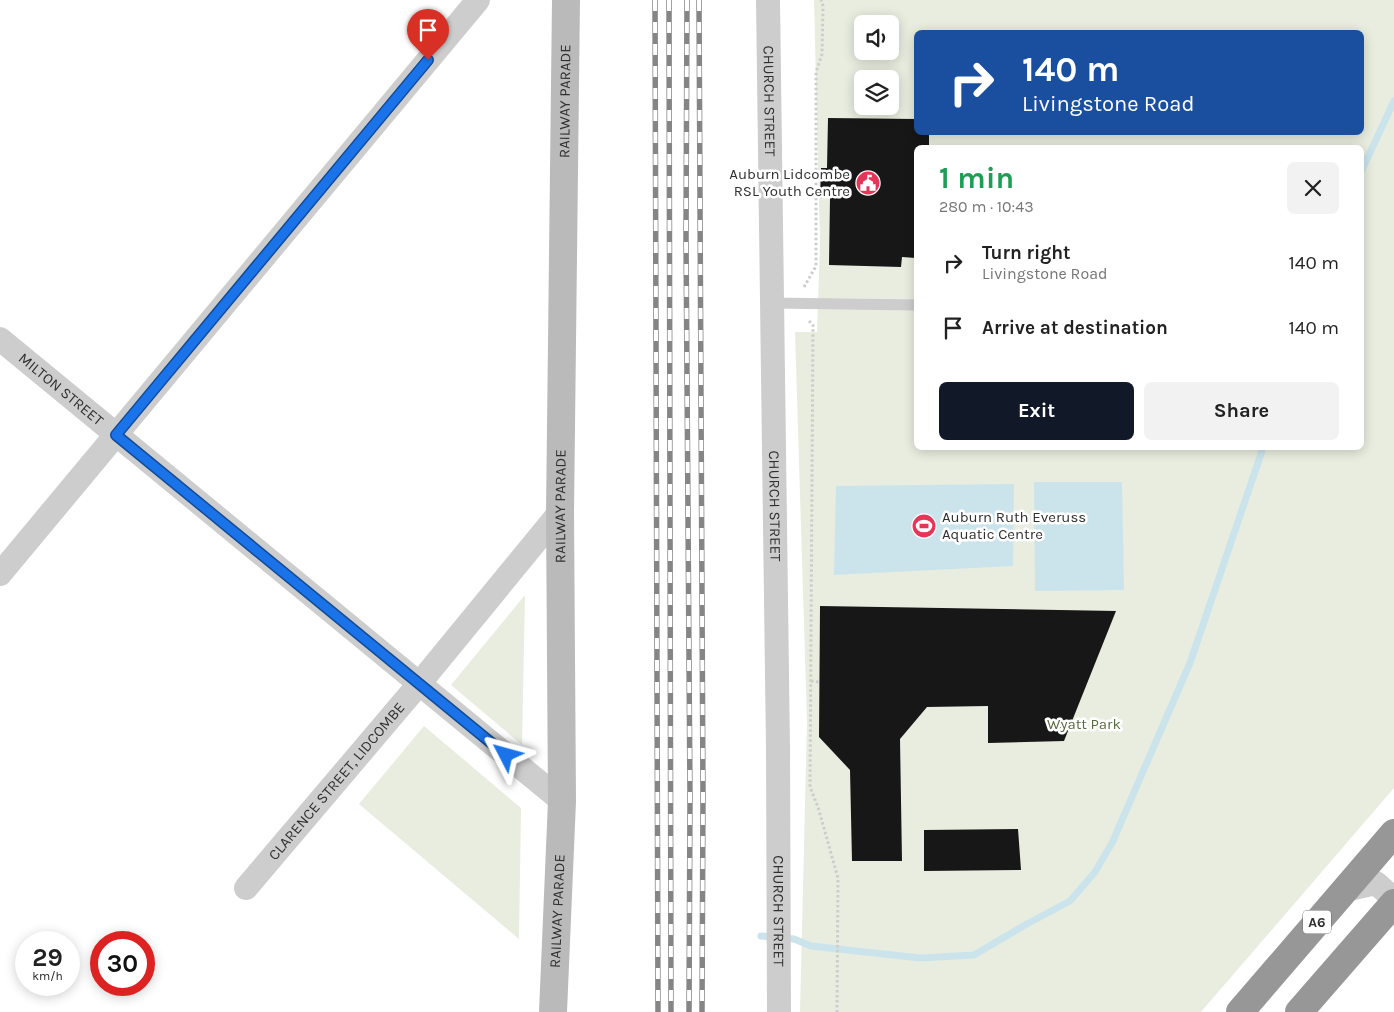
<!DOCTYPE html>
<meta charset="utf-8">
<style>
:root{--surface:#fff;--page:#f2f2f2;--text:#222;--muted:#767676;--accent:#111827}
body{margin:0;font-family:Karla,sans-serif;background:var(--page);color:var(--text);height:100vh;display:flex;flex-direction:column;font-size:19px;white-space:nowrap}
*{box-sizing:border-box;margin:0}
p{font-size:16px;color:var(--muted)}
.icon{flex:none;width:28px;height:28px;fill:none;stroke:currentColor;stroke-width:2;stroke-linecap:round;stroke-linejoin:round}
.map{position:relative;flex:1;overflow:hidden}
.drawer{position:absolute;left:914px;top:145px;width:450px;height:305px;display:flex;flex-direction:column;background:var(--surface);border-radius:8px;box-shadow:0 2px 12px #0003}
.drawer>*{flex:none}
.banner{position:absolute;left:914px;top:30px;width:450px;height:105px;border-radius:8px;box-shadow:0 2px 12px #0003;background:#1a4fa0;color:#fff;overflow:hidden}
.tools{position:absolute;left:854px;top:15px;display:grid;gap:10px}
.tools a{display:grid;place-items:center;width:45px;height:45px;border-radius:8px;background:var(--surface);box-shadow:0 2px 12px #0003;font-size:25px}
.speed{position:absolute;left:15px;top:931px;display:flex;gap:10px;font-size:25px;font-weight:700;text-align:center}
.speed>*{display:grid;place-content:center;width:65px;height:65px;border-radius:50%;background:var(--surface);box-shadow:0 2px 12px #0003;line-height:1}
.speed small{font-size:12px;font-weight:400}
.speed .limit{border:8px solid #d22;background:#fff;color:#111}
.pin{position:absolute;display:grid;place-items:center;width:42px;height:42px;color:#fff;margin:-51px -21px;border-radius:50% 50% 50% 0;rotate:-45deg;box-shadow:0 0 5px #0007}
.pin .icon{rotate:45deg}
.me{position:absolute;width:55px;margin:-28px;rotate:309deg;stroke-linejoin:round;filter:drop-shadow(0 0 4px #0008)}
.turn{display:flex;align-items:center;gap:18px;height:105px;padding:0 25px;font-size:22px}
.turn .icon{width:65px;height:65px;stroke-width:2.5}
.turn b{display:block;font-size:35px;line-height:42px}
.round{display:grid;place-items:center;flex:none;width:52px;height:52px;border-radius:8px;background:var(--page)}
.summary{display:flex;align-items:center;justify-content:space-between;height:85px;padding:0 25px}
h1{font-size:30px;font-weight:700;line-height:38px;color:#1e9e55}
.primary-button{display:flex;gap:10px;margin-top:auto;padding:10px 25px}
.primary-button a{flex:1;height:58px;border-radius:8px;background:var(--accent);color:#fff;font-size:20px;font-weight:700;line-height:58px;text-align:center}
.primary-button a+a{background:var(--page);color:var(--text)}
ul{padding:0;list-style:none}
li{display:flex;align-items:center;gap:15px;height:65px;padding:0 25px}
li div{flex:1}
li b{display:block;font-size:19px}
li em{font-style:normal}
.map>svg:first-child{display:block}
.green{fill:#e8eddf;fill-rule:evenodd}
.water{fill:#cbe4ec}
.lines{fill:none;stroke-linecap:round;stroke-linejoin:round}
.stream{stroke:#cbe4ec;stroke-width:7}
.building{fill:#171717}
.path{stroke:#cdcdcd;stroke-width:3;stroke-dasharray:2.5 2.5;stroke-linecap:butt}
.lane{stroke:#cdcdcd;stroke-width:11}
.street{stroke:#cdcdcd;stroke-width:24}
.secondary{stroke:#bababa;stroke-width:28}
.highway{stroke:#979797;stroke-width:28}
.rail-casing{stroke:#858585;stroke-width:5.5}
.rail{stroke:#fff;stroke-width:4;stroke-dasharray:11;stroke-linecap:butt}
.route-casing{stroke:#114b97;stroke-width:12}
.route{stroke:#1a73e8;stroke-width:9}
.labels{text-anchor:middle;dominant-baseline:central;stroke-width:5;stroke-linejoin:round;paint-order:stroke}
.shield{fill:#fff;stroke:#6e6e6e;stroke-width:1}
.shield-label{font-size:14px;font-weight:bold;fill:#303030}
.street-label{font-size:15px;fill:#303030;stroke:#fff}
.poi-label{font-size:15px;fill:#303030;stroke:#fff;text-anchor:end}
.park-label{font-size:15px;fill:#596c3d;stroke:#fff}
</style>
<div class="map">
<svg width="1394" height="1012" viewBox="0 0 1394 1012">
<rect width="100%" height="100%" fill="#fff"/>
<path class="green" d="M814 0H1394V788L1201 1012H800L807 721 795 332H817L820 244ZM862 24H890V51H862ZM916 32H1361V132H916ZM862 79H890V106H862ZM916 148H1361V448H916Z
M525 595 522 745 451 685Z
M424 726 521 808 519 939 359 804Z"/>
<path class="water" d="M1034 482H1122L1124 590 1035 591Z
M1014 484 1013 566 834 575 836 486Z"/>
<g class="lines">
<path class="stream" d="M1361 172 1394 101
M761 936 794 939 811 946 920 958 974 955 1025 925 1070 901 1095 872 1112 843 1190 663 1263 448"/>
</g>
<path class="building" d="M828 118 916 119V132H929V148H916V258L902 257 901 267 829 265 830 198H820L821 168H827Z
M820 606 1116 611 1064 741 988 743V706L927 707 900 739 902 861H852L850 770 819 737Z
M1018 829 1021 870 924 871V830Z"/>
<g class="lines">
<path class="path" d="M804 287 816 266V72L822 54 823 6 821 0
M809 321 813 325 810 787 818 807 838 878 837 1012
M811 681 819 682"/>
<path class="lane" d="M772 303 916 305"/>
<g class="street">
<path id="s1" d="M768 0 778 749 779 1012"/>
<path id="s2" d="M0 339 562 801"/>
<path d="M0 574 478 0"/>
<path id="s3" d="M246 888 419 684 560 512"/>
<path d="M1345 890 1376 883 1394 899"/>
</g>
<path class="secondary" id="s4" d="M553 1012 562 801 560 512 566 0"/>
<path class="highway" d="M1240 1012 1394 833
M1299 1012 1394 903"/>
<defs>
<path id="rail" d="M655 0 658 1012
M669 0 671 1012
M687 0 686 236 690 797 689 1012
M699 0 703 797 702 1012"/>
</defs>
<use href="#rail" class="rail-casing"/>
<use href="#rail" class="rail"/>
</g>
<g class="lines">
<defs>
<path id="route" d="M428 60 116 435 506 755"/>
</defs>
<use href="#route" class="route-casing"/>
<use href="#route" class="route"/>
</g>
<defs>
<symbol id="civic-disc" viewBox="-11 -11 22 22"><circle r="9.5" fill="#e53558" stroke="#fff"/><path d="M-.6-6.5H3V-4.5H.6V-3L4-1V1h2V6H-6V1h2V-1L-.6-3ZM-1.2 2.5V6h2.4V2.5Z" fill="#fff"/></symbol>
<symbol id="stadium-disc" viewBox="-11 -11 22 22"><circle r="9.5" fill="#e53558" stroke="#fff"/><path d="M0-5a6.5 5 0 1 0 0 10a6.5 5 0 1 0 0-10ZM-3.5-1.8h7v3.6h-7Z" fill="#fff"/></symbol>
</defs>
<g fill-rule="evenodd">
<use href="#civic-disc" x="854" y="169" width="28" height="28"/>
<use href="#stadium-disc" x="910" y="512" width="28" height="28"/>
</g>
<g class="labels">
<rect class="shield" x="1303" y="910.5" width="28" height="23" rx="4"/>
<g class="shield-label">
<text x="1317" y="922">A6</text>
</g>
<g class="street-label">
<text stroke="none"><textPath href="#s4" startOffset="911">RAILWAY PARADE</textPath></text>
<text stroke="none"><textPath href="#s1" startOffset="101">CHURCH STREET</textPath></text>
<text stroke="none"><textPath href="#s2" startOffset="79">MILTON STREET</textPath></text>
<text stroke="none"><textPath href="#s4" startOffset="506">RAILWAY PARADE</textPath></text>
<text stroke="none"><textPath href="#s1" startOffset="506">CHURCH STREET</textPath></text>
<text stroke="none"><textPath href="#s3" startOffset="140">CLARENCE STREET, LIDCOMBE</textPath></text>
<text stroke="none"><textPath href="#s4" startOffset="101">RAILWAY PARADE</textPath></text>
<text stroke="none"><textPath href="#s1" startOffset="911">CHURCH STREET</textPath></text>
</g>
<g class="poi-label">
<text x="850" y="174">Auburn Lidcombe<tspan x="850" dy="17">RSL Youth Centre</tspan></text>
<text x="942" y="517" text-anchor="start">Auburn Ruth Everuss<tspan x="942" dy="17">Aquatic Centre</tspan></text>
</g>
<g class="park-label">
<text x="1084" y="724">Wyatt Park</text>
</g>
</g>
</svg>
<div class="tools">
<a><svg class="icon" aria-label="sound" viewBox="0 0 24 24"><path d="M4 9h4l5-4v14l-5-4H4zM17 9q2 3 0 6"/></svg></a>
<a><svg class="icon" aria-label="layers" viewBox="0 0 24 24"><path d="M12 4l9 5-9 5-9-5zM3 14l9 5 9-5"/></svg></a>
</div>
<div class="speed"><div>29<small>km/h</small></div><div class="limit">30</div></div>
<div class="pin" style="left:428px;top:60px;background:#d93025"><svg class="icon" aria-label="arrive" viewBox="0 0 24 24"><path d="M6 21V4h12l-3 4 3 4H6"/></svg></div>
<svg class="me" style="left:506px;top:755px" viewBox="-20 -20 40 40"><path d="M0-17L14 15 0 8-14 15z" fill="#1a73e8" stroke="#fff" stroke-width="4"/></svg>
<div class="banner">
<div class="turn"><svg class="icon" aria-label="right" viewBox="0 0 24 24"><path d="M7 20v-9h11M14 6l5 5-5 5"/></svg><div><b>140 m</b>Livingstone Road</div></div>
</div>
<section class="drawer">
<div class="summary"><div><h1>1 min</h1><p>280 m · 10:43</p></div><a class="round"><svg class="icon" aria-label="close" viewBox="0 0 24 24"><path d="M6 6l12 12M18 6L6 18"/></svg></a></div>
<ul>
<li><svg class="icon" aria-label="right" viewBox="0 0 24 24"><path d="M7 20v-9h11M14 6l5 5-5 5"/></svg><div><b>Turn right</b><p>Livingstone Road</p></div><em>140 m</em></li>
<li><svg class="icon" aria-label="arrive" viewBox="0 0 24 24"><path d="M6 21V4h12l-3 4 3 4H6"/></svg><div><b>Arrive at destination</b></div><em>140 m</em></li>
</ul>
<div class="primary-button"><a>Exit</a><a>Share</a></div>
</section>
</div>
